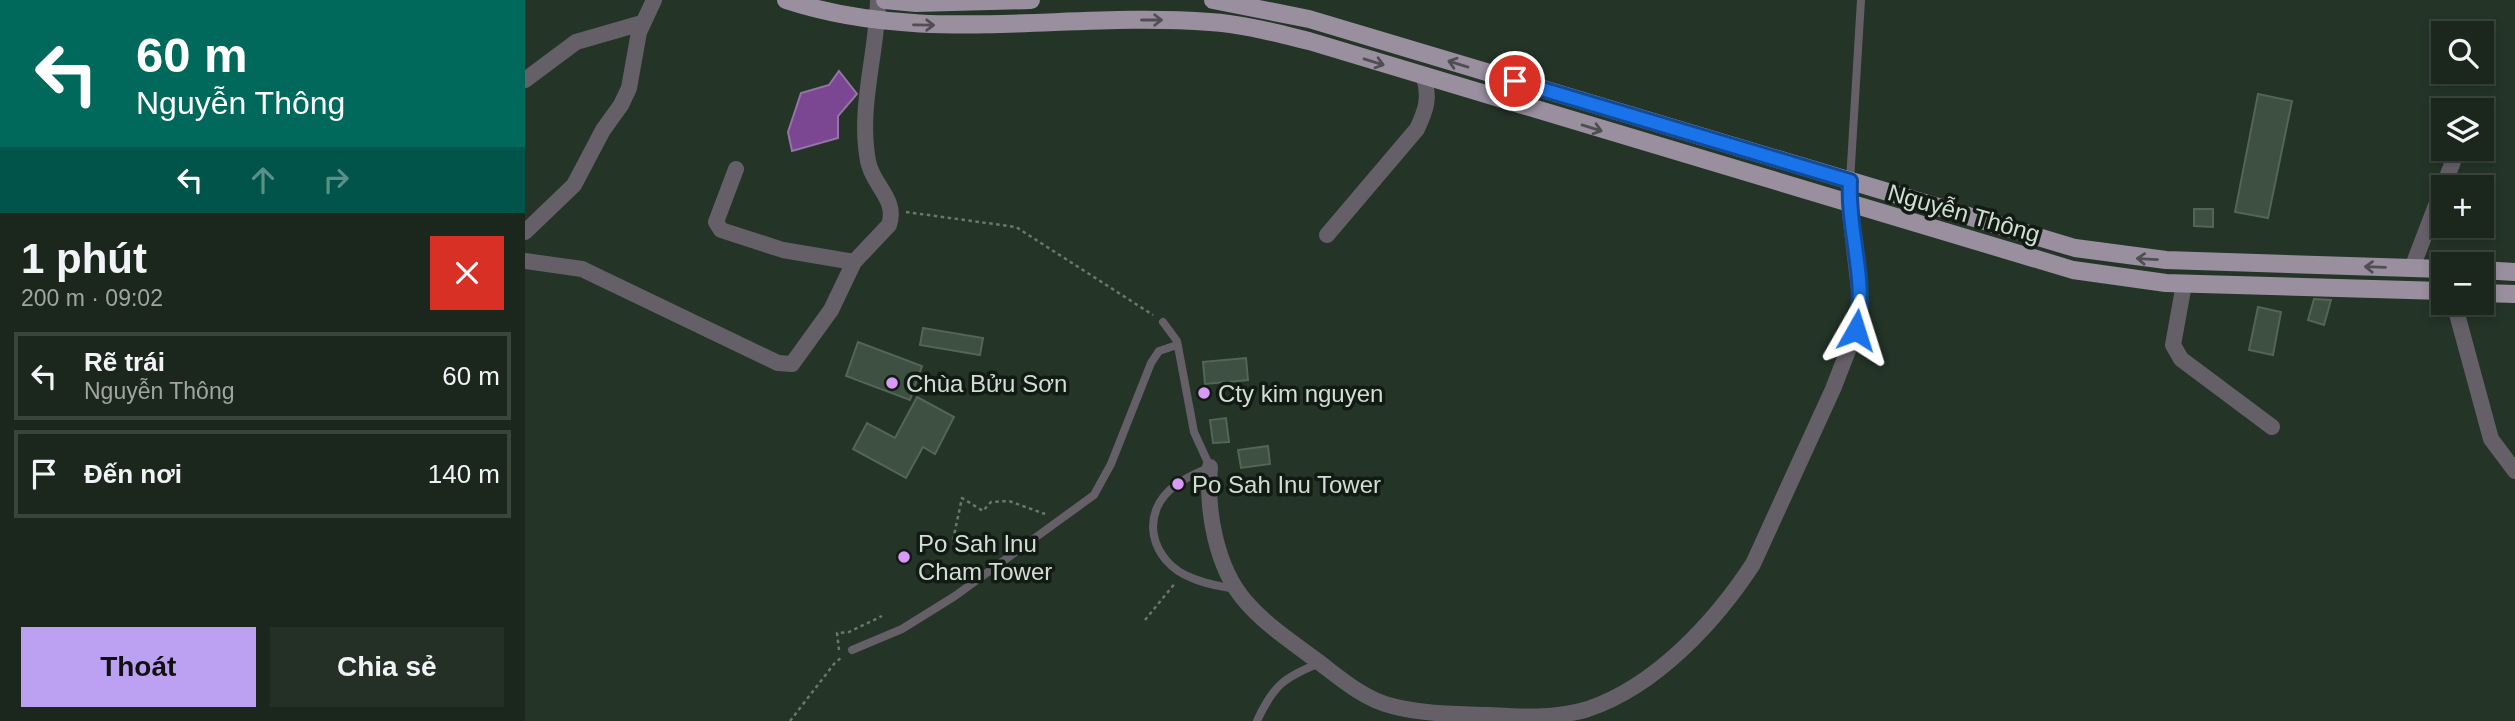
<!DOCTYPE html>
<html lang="vi">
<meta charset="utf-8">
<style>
:root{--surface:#1b271d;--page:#242f26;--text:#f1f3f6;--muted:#a0a5a4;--line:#39443b;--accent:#bca0f2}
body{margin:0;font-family:Arial,sans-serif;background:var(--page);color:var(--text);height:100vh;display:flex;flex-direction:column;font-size:26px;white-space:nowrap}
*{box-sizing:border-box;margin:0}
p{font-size:23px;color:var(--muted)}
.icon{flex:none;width:38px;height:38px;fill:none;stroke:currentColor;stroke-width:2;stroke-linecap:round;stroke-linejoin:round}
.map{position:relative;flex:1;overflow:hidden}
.drawer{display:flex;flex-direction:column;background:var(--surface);width:525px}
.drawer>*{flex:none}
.banner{background:#00695c;color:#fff;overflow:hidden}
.controls{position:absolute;left:1906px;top:21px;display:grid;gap:14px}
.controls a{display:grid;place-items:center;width:63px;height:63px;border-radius:0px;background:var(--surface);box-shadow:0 4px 10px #0003,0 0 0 2px var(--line);font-size:35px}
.pin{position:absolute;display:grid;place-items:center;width:60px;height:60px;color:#fff;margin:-30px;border:4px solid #fff;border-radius:50%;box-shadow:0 2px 7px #0007}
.me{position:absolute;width:77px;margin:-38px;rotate:6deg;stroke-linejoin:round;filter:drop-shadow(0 0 5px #0008)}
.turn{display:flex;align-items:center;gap:24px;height:147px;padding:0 21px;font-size:32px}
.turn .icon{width:91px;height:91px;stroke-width:2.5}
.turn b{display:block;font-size:49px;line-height:60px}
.lanes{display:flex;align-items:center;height:66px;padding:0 21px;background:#0003;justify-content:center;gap:35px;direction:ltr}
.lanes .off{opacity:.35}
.round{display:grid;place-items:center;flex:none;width:74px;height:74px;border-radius:0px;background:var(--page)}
.summary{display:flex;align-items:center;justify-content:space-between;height:119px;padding:0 21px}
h1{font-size:42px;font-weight:700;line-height:52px}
.button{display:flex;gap:14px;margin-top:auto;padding:14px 21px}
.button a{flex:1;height:80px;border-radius:0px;background:var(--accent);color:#111;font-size:28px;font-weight:700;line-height:80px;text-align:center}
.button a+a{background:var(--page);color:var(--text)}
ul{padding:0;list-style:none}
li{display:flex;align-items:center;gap:21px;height:88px;margin:0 14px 10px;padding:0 7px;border:4px solid var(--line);border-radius:0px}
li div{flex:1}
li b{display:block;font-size:26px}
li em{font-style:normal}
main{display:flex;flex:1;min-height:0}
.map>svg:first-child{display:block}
.water{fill:#7b4792;stroke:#9574a6;stroke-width:2}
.building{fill:#3e5042;stroke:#536556;stroke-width:2}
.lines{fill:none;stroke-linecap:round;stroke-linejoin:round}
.path{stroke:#6a786c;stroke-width:2.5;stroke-dasharray:3.5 3.5;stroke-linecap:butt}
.lane{stroke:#656068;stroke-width:8}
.street{stroke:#656068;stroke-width:16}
.primary{stroke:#9a8f9f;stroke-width:18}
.oneway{stroke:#4f4f53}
.route-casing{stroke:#114b97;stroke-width:18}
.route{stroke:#1a73e8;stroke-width:12}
.poi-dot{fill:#d99af7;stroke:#121a14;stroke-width:2.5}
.labels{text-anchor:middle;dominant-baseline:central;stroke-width:7;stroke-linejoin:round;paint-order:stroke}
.street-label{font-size:24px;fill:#d2ddd4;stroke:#121a14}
.poi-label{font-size:24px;fill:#d2ddd4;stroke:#121a14;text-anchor:start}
</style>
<main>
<section class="drawer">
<div class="banner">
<div class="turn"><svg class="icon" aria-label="left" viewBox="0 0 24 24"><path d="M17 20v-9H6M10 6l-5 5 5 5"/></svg><div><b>60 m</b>Nguyễn Thông</div></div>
<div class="lanes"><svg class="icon" aria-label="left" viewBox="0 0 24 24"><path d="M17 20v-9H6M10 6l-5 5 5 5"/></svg><svg class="icon off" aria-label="ahead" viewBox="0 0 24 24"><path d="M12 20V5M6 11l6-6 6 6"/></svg><svg class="icon off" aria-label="right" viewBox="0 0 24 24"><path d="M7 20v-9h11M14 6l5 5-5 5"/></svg></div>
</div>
<div class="summary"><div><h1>1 phút</h1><p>200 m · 09:02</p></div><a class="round" style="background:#d93025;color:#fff"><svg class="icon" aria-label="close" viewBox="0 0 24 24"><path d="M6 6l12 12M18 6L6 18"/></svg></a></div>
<ul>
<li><svg class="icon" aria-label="left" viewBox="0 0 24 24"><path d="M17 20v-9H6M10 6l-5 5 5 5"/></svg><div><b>Rẽ trái</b><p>Nguyễn Thông</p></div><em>60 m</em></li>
<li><svg class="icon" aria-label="arrive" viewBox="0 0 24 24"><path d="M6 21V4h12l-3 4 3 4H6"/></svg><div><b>Đến nơi</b></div><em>140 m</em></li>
</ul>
<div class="button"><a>Thoát</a><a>Chia sẻ</a></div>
</section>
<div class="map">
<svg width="1990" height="721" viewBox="0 0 1990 721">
<rect width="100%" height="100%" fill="#243427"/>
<path class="water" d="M314 71 332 94 313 116V138L267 151 263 132 276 93 304 85Z"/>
<path class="building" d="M1733 94 1767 101 1743 218 1710 212Z
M1669 209H1688V227L1669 226Z
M1789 299 1806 300 1799 325 1783 320Z
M1733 307 1756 312 1748 355 1724 350Z
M398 328 458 338 455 355 395 345Z
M333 342 397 366 385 400 321 376Z
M721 358 723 380 680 384 678 362Z
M392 397 429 417 410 454 398 447 381 478 328 449 342 423 370 438Z
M701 418 704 442 688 443 685 420Z
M743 446 745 464 716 468 713 450Z"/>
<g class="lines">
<path class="path" d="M381 212 491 227 628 315
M428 540 437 498 458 511 466 502 484 501 520 514
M620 620 651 582
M314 650 312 633 324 632 357 616
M265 721 309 664 318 656"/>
<path class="lane" d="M1325 181 1336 0
M638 322 652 341 669 432 685 467C674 472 661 477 651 485 613 512 625 562 667 578 680 584 695 586 709 589
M327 650 377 629 430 596 569 495 586 464 626 363 634 351 652 345
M732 721C748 686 759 677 795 663"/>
<path class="street" d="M0 80 51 42 117 23
M211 169 191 222 196 230 258 250 329 262
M1918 187 1933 149
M0 232 49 185 78 130 96 105 104 88 114 32 129 0
M802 235 892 129C901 110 905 98 899 77
M0 261 57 269 253 363 267 364 306 310 329 262 364 225C373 199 347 185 343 161 333 107 352 54 353 0
M1887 268 1918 187
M1659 284 1648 345 1656 359 1747 427
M1929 303 1966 439 1990 471
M685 467C681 510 691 568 721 602 741 625 767 642 791 660 814 677 838 699 867 706 897 714 932 714 963 715 996 717 1031 719 1063 709 1131 686 1190 622 1228 564L1308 389 1331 330 1335 298 1324 205 1325 181"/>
<path class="primary" d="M261 0C400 46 542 11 685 22 718 24 751 33 784 41L1548 270 1641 283 1918 291
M360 0 391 3 506 0
M688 0 784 19 1550 248 1641 260 1918 269
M1956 270 1990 272
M1956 293 1990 294"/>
</g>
<defs><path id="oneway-shaft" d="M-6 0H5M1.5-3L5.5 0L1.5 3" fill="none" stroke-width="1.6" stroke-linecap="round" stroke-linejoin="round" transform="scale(1.75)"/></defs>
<g class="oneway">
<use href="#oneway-shaft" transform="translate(627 20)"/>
<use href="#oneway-shaft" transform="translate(399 25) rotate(1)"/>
<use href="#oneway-shaft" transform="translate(849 62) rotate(17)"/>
<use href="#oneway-shaft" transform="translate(933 64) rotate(-163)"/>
<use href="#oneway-shaft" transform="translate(1067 128) rotate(17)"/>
<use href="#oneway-shaft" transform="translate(1622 259) rotate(-177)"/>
<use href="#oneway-shaft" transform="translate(1850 267) rotate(-178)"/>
</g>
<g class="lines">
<defs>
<path id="route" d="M990 81 1325 181C1322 231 1343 281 1331 330"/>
</defs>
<use href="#route" class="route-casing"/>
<use href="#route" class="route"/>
</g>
<g class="poi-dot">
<circle cx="367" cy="383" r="7"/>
<circle cx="679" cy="393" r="7"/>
<circle cx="653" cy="484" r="7"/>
<circle cx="379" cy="557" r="7"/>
</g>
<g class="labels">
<g class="street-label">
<text transform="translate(1439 213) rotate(16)">Nguyễn Thông</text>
</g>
<g class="poi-label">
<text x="381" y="383">Chùa Bửu Sơn</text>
<text x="693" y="393">Cty kim nguyen</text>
<text x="667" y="484">Po Sah Inu Tower</text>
<text x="393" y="543">Po Sah Inu<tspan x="393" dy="28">Cham Tower</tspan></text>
</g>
</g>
</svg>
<div class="controls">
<a><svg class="icon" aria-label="search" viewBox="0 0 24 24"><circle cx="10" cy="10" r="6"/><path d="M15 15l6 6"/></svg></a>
<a><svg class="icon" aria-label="layers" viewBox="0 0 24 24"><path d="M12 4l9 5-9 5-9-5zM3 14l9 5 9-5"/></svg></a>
<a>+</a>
<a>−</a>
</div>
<div class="pin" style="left:990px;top:81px;background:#d93025"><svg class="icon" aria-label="arrive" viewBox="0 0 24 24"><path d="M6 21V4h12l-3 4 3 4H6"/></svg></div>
<svg class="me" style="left:1331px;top:330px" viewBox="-20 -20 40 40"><path d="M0-17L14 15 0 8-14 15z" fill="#1a73e8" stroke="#fff" stroke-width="4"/></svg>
</div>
</main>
